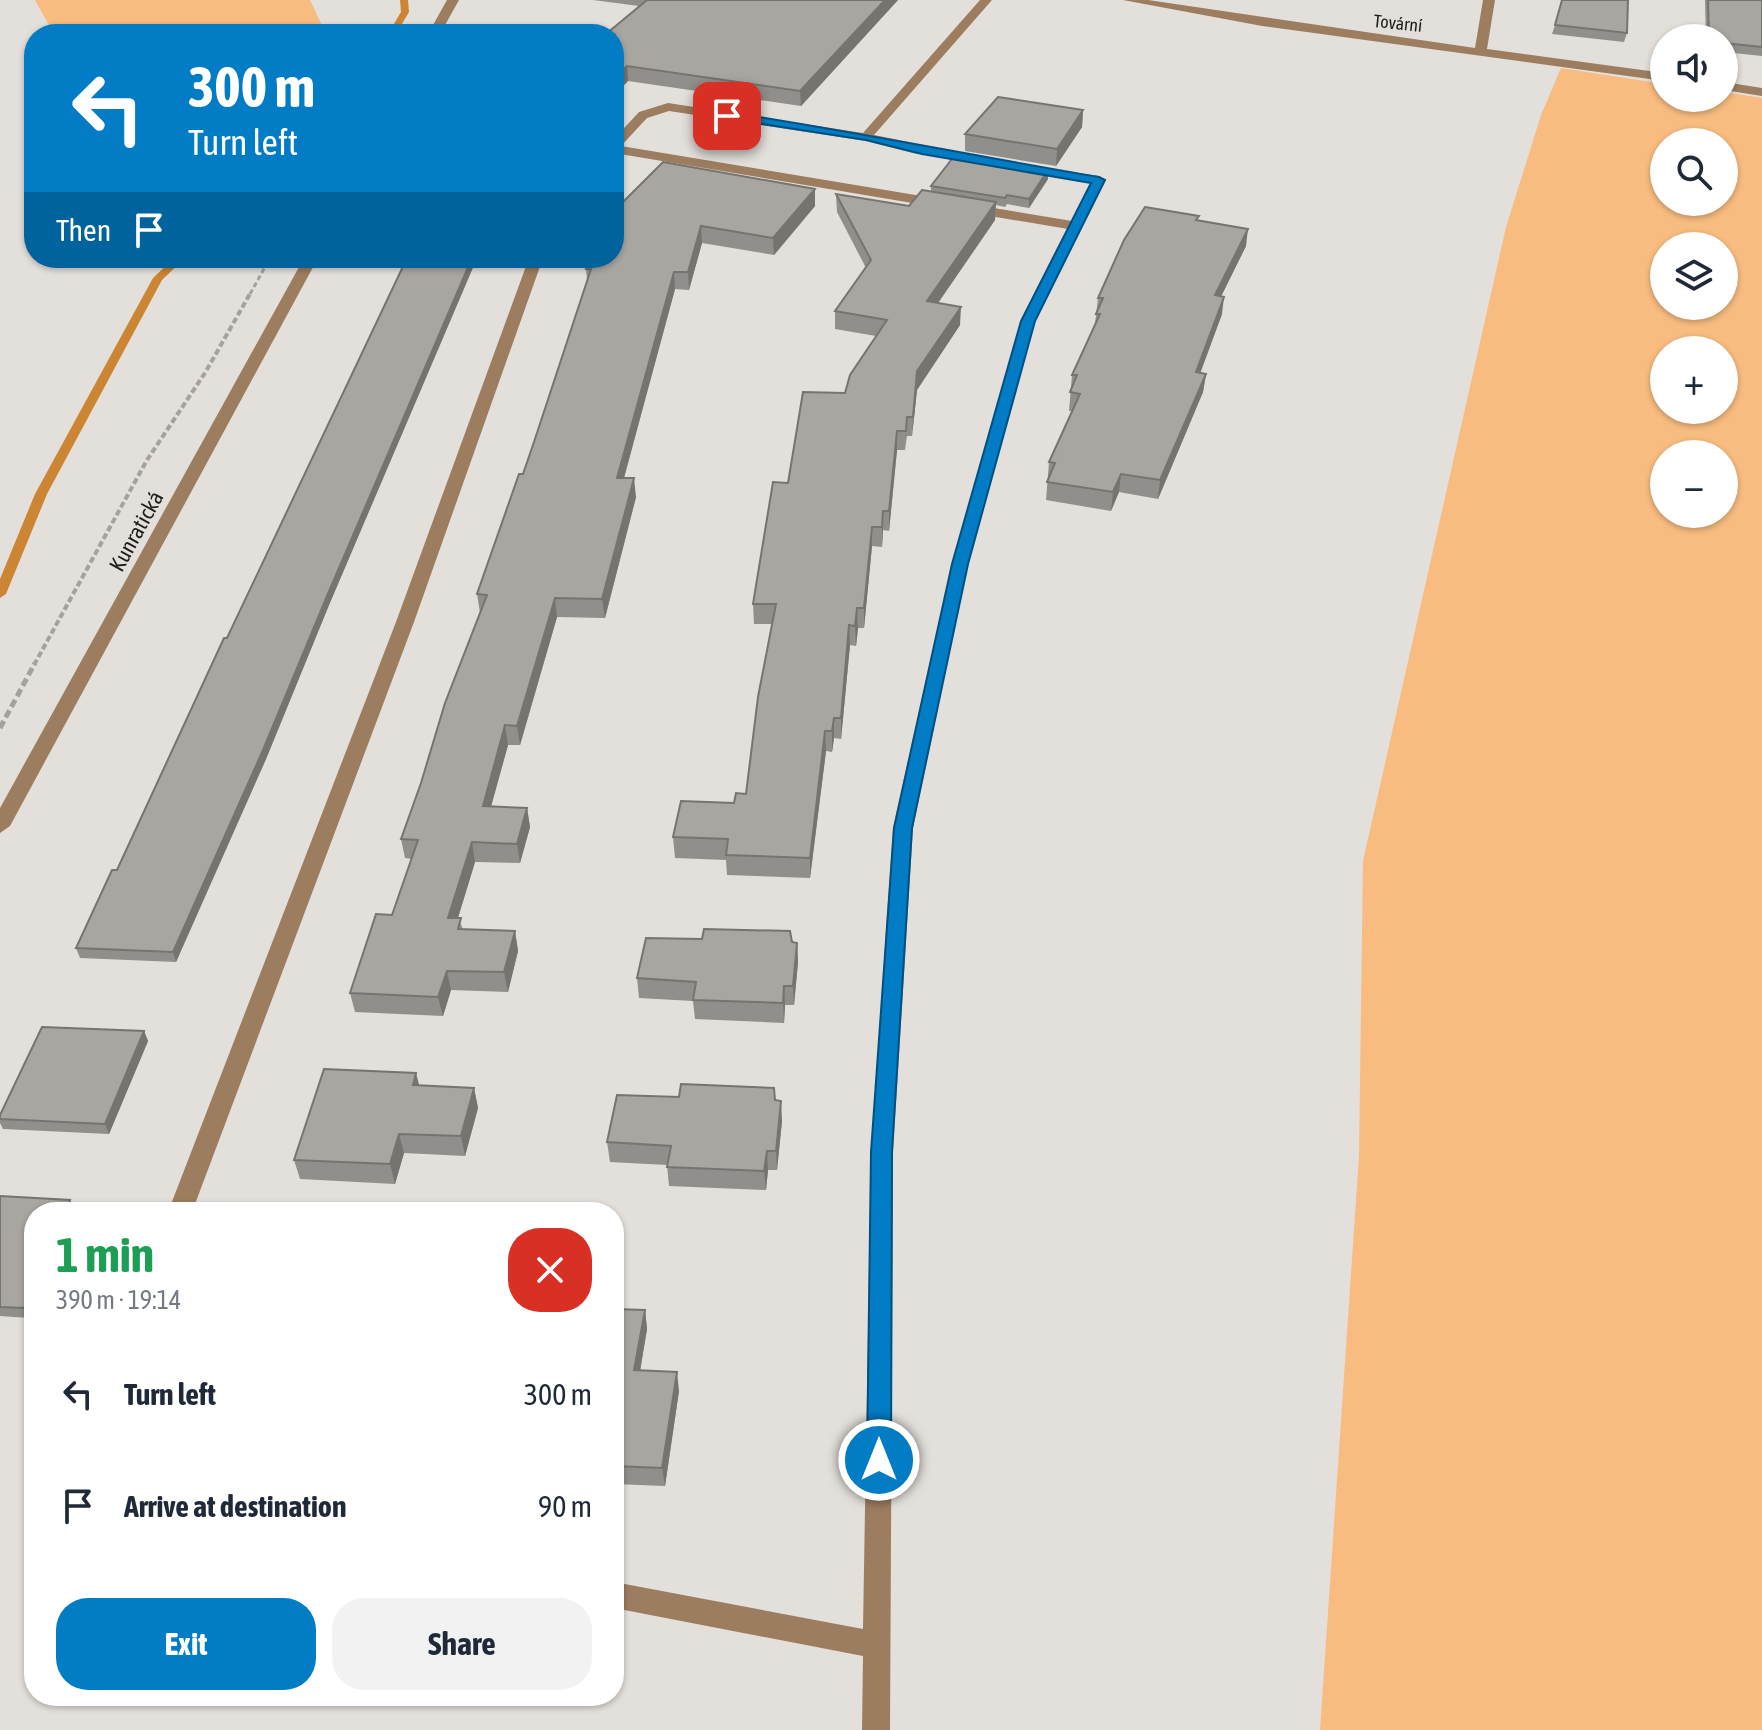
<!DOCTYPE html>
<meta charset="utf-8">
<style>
:root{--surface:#fff;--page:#f2f2f3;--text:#1f2937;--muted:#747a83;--accent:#027cc5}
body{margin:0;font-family:"Asap Condensed",sans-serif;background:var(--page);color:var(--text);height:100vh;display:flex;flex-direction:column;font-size:30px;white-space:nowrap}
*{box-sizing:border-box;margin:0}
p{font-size:26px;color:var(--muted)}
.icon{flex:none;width:44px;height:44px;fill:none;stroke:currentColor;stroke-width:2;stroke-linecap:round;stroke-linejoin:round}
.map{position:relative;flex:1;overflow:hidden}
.panel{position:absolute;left:24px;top:1202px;width:600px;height:504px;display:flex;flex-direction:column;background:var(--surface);border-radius:32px;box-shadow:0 2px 6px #0004}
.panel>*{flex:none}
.banner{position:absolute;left:24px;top:24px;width:600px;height:244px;border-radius:32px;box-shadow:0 2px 6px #0004;background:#027cc5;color:#fff;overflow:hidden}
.buttons{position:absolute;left:1650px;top:24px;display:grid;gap:16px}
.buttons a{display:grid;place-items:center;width:88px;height:88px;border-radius:50%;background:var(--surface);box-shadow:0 2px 6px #0004;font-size:40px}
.pin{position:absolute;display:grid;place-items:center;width:68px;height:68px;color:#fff;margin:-34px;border-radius:16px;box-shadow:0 4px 12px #0006}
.me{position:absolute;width:88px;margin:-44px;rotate:0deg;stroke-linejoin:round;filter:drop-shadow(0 0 6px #0008)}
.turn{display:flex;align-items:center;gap:28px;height:168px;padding:0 32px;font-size:36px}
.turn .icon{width:104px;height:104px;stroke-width:2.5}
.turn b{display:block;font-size:56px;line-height:68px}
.then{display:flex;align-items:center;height:76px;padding:0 32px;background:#0003;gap:16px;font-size:30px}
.round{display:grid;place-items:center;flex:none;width:84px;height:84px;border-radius:32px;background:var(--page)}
.headline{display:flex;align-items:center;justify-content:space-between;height:136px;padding:0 32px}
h1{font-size:48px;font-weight:700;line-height:60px;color:#1e9e55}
.primary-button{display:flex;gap:16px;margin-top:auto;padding:16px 32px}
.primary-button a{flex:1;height:92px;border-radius:32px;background:var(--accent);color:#fff;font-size:32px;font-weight:700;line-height:92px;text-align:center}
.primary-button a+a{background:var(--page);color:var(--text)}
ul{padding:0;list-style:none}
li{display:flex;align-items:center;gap:24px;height:112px;padding:0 32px}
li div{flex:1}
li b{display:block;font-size:30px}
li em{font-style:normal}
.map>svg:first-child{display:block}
.green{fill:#f9bc80;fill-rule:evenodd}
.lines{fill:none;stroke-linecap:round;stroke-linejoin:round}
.stream{fill:#cc8533;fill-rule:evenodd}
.path-far2{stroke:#a5a19e;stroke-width:3;stroke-dasharray:5 3;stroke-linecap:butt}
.path-far1{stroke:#a5a19e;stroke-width:4;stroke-dasharray:6 3;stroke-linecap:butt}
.path{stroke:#a5a19e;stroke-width:5;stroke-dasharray:8 4;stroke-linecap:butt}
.minor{fill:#9d7d5f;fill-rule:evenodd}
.wall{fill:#918f8b}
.shaded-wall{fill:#767471}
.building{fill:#a9a6a2;stroke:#767471;stroke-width:2}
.route{fill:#027cc5;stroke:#015180;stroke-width:2}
.labels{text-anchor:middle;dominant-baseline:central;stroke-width:6;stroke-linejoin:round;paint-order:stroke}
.far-street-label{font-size:18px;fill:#201e1d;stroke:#e3dfdb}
.street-label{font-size:22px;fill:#201e1d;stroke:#e3dfdb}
</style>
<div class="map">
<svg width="1762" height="1730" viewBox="0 0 1762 1730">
<rect width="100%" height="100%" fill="#e3dfdb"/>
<path class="green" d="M35 0H310L326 34H54Z
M1561 68 1664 84V98H1724V92L1762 98V1730H1320L1359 1156 1363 861 1506 227 1541 115ZM1664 142H1724V202H1664ZM1664 246H1724V306H1664ZM1664 350H1724V410H1664ZM1664 454H1724V514H1664Z"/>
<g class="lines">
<path class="stream" d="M400 0H408L409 12 396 34H388L401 12Z
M174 258H185L162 280 47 494 6 594 0 598V579L35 494 153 278Z"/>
<path class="path-far2" d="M250 294 270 258"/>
<path class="path-far1" d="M34 665 147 460 205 373 251 292"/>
<path class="path" d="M0 728 35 663"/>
<path class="minor" d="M447 0H459L440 34H428Z
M980 0H992L874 135 983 157V163L913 153 866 141 669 111 647 118 621 146 1072 221 1091 183 1022 171 1017 170V164L1099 176 1106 180 1035 321 968 564 913 828 893 1152 890 1730H862L863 1656 614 1608V1582L863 1629 871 1152 893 828 952 564 1021 321 1068 229 614 153V139L639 112 668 103 863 133Z
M1123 0H1148L1475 48 1483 0H1495L1487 49 1664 73V81L1262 26Z
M1724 82 1762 88V96L1724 90Z
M304 258H318L10 826 0 833V808Z
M529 258H543L414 622 192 1212H168L396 622Z"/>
</g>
<path class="wall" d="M593 0H898L801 106 628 81 614 95 639 6Z
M1705 0H1762V56L1724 52V38H1706Z
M1555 25 1627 33 1624 42 1552 34Z
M1083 110 1082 127 1056 166 965 151V134Z
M1048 170V179L1029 208 1007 204 1005 207 996 205 995 220 938 303 960 325 917 390 912 436H907L905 450H897L889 531 883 530 882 547 872 546 864 628H858L856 646 850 645 841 739 834 738 832 752 826 751 810 878 727 875 726 860 675 858 673 837 734 803 746 794 773 624H754L753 604 788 483 845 393 876 336 835 329V311L866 268 837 212 836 194 909 206 931 191V186Z
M815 206 774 255 702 243 689 290 675 289 624 478 636 497 605 618 557 617 520 745H508L491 806 527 808 530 827 520 863 475 862 458 918 463 929 515 931 518 951 508 992 451 990 443 1016 355 1012 350 993 392 915 412 859 405 858 401 839 480 613 477 594 523 474 587 280 586 269 614 211Z
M1198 220 1246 246 1221 296 1222 314 1200 373 1206 374 1203 392 1158 499 1119 492 1111 511 1046 500 1049 462 1072 411H1069L1072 375 1095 324 1098 298Z
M407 258H477L329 605 266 759 176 962 80 958 76 948 117 870Z
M792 942 797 943 798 962 794 1005H785L784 1023 695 1019 693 1001 639 998 637 978Z
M144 1031 148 1041 109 1134 3 1129 0 1123V1115Z
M474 1088 478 1108 465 1156 404 1153 395 1184 300 1179 294 1160Z
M775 1100 782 1121 777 1170H768L766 1190 669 1186 667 1165 610 1162 607 1142Z
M0 1196 75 1209 73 1212H34V1306L29 1318 0 1316Z
M614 1309 645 1310 647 1329 640 1371 679 1391 665 1486 614 1484Z"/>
<path class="shaded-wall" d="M885 0H898L801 106 800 91Z
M627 66 628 81 614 95V78Z
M1083 110 1082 127 1056 166 1057 149Z
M1048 170V179L1029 208V199Z
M815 189V206L774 255 773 238Z
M996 202 995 220 927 319V301Z
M701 226 702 243 689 290 688 272Z
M1248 229 1246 246 1213 313 1215 295Z
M472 258H477L329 605 266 759 176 962 173 952Z
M674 272 675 289 619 496 617 478Z
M1224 297 1222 314 1194 390 1196 372Z
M961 307 960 325 917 390 912 436 913 417 917 371Z
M1206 374 1203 392 1158 499 1160 480Z
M897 431V450L889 531V511Z
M1121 474 1119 492 1111 511 1113 492Z
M634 478 636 497 605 618 602 599Z
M883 511V530L882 547V527Z
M872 527V546L864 628V608Z
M555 598 557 617 520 745 517 726Z
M857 608 858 628 856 646 855 626Z
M849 625 850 645 841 739V718Z
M834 718V738L832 752V731Z
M505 725 508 745 486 825 483 806Z
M825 731 826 751 810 878V858Z
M527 808 530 827 520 863 517 844Z
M472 842 475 862 452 937 448 918Z
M515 931 518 951 508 992 504 972Z
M797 943 798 962 794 1005 793 986Z
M447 971 451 990 443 1016 438 997Z
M784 986 785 1005 784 1023 783 1003Z
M144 1031 148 1041 109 1134 105 1124Z
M416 1073 421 1092 413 1085Z
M474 1088 478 1108 465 1156 461 1136Z
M781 1101 782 1121 777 1170 776 1151Z
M399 1134 404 1153 395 1184 390 1164Z
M767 1151 768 1170 766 1190 764 1171Z
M70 1200 75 1209 73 1212H65Z
M34 1285V1306L29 1318 24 1308Z
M645 1310 647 1329 637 1389 634 1370Z
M677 1372 679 1391 665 1486 662 1468Z"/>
<path class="building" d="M647 0H885L800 91 627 66 614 78V34H606Z
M1562 0H1628L1627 33 1555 25Z
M1708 0H1762V47L1724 43V38H1709Z
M998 97 1083 110 1057 149 965 134Z
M955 155 1048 170 1029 199 1007 195 1005 198 931 186Z
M663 162 815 189 773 238 701 226 688 272H674L617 478H634L602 599 555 598 517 726 505 725 483 806 527 808 517 844 472 842 448 918H461L458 929 515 931 504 972 447 971 438 997 350 993 376 914 392 915 418 840 401 839 421 783 445 703 487 595 477 594 519 474H523L534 442 591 269H586L590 258H614V211Z
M922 190 996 202 927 301 961 307 917 371 913 417H907L906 431H897L889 511H883L882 527H872L864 608H857L855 626 849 625 841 718H834L832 731H825L810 858 726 855 728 839 673 837 681 801 734 803 736 793 746 794 758 697 776 604H753L773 482 788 483 803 392 845 393 850 375 887 320 835 311 871 260 836 194 909 206Z
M1145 207 1199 216 1196 220 1248 229 1215 295 1224 297 1196 372 1206 374 1160 480 1121 474 1113 492 1047 482 1055 463 1049 462 1080 394 1070 392 1077 375H1072L1100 314H1096L1103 298H1098L1124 240Z
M407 258H472L327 596 263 750 173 952 76 948 112 870H117L224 638H227Z
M704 929 790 931 792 942 797 943 793 986H784L783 1003 693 1000 696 982 637 978 646 938 702 939Z
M42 1027 144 1031 105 1124 0 1119V1115Z
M324 1069 416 1073 413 1085 474 1088 461 1136 399 1134 390 1164 294 1160Z
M681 1084 774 1088 775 1100 781 1101 776 1151H767L764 1171 667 1167 671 1146 607 1142 617 1095 679 1097Z
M0 1196 70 1200 65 1212H34V1285L24 1308 0 1307Z
M614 1309 645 1310 634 1370 677 1372 662 1468 614 1466Z"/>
<path class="route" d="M727 112C852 131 974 156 1099 177L1105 180 1035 321 968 564 912 828 892 1152 891 1460 887 1468 879 1471 871 1468 867 1460 871 1152 894 828 952 564 1021 321 1091 183 922 154 866 140 723 118 722 116Z"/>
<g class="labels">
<g class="far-street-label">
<text transform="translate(1398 23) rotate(6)">Tovární</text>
</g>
<g class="street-label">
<text transform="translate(136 531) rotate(-61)">Kunratická</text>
</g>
</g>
</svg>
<div class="buttons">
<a><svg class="icon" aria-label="sound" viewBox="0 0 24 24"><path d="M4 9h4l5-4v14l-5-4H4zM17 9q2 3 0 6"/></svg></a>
<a><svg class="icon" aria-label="search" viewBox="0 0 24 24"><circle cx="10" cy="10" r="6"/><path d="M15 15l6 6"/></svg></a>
<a><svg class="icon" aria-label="layers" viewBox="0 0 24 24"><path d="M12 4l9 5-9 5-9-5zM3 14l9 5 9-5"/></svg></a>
<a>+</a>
<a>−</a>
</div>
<div class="pin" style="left:727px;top:116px;background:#d93025"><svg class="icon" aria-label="arrive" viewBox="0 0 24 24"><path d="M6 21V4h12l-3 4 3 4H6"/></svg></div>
<svg class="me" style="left:879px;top:1460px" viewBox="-20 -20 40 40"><circle r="17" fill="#027cc5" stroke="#fff" stroke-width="3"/><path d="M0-11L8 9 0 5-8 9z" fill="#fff"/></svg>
<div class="banner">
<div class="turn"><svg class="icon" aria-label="left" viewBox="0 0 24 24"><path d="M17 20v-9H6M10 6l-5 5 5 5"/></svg><div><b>300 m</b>Turn left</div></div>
<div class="then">Then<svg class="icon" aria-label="arrive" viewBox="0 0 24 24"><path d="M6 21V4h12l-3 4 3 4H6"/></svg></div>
</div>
<section class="panel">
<div class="headline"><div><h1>1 min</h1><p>390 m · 19:14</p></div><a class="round" style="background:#d93025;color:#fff"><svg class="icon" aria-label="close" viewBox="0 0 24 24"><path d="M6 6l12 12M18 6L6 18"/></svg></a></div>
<ul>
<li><svg class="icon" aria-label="left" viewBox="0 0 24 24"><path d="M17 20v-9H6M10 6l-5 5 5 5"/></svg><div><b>Turn left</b></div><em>300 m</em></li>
<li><svg class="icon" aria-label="arrive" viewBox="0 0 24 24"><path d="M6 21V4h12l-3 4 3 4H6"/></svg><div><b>Arrive at destination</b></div><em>90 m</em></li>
</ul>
<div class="primary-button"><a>Exit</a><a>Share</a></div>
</section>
</div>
